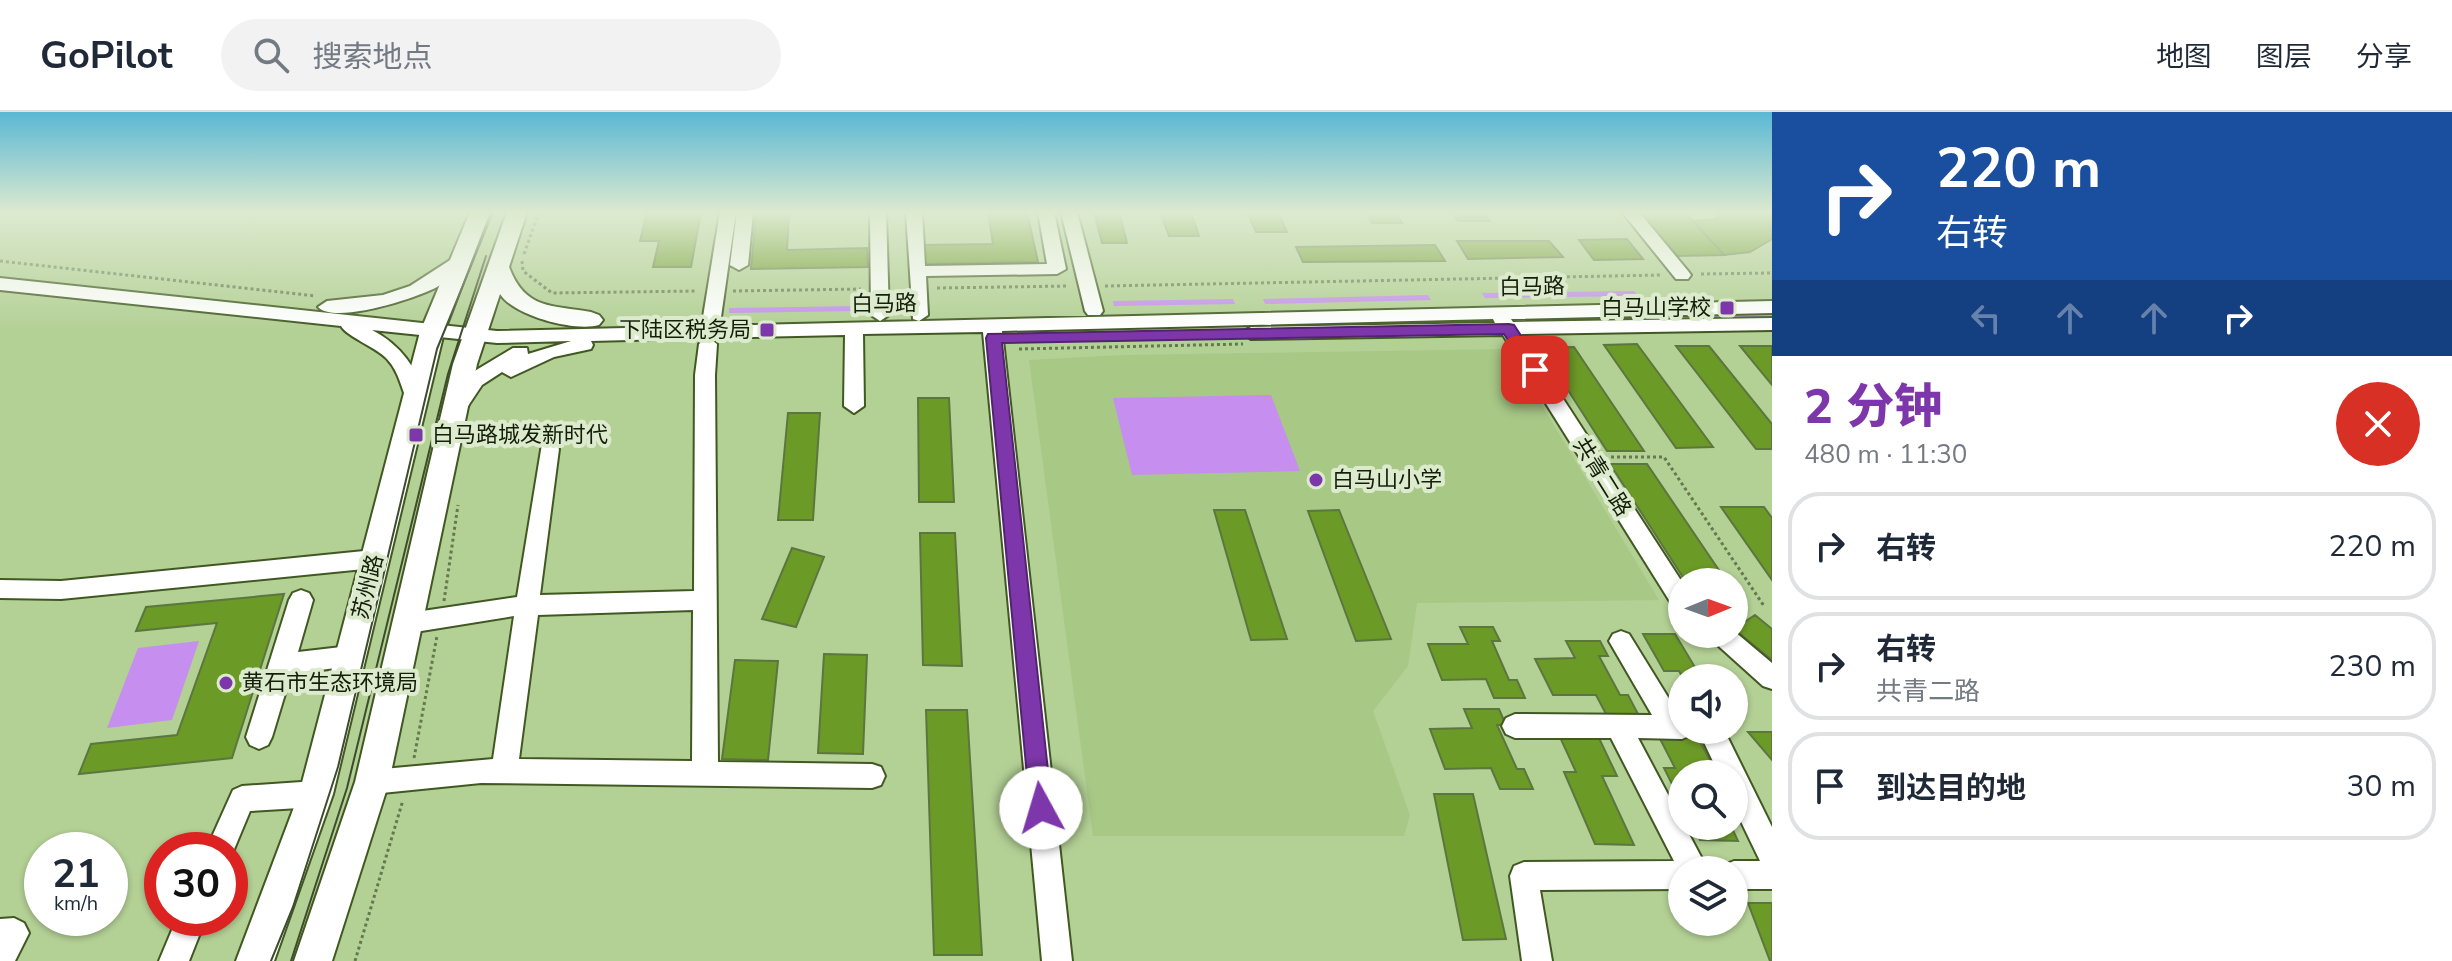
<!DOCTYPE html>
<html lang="zh">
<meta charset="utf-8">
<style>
:root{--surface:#fff;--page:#f2f2f3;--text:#1f2937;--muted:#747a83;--line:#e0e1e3;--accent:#7e37aa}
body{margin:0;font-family:"Nunito Sans","Noto Sans SC",sans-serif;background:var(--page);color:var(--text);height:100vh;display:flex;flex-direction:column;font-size:30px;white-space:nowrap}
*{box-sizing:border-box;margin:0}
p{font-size:26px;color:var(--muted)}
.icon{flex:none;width:44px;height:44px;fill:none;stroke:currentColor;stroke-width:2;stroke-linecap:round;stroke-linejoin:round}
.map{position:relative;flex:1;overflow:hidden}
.drawer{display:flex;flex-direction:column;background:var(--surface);width:680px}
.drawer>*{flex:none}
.guide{background:#1a4fa0;color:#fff;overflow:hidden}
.needle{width:52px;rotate:89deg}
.tools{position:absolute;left:1668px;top:456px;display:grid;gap:16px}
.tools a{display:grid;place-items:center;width:80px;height:80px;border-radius:50%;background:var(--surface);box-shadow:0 2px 6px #0004;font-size:40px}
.speed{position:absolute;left:24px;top:720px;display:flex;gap:16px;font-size:40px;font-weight:700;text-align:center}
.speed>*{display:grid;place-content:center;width:104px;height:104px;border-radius:50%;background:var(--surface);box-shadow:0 2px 6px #0004;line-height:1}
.speed small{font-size:20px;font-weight:400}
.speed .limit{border:12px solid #d22;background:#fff;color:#111}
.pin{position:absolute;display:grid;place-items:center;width:68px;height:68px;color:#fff;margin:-34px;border-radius:16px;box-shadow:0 4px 12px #0006}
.me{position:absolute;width:88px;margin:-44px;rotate:354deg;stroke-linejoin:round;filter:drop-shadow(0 0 6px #0008)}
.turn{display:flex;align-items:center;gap:28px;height:168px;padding:0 32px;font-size:36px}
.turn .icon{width:104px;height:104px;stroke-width:2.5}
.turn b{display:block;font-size:56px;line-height:68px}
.lanes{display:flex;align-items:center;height:76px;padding:0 32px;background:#0003;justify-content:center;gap:40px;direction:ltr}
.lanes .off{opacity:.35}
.round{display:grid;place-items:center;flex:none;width:84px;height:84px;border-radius:42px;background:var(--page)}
.summary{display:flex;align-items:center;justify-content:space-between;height:136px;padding:0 32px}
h1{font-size:48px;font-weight:800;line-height:60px;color:var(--accent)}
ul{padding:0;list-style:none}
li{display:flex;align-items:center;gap:24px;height:108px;margin:0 16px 12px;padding:0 16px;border:4px solid var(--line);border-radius:32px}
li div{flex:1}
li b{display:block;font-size:30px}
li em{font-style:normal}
header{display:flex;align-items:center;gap:48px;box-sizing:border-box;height:112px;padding:0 40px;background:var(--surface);border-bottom:2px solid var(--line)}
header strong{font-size:38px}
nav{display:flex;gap:44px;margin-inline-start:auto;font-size:28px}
.search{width:560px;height:72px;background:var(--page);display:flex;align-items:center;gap:20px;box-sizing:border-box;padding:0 28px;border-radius:44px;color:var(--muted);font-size:30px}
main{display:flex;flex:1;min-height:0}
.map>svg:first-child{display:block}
.built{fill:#a8c886}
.green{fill:#c58eef}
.building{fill:#6c9a27;stroke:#5c763f;stroke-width:2}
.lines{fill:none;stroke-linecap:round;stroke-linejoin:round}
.minor-casing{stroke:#415822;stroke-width:4}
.major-casing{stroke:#415822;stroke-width:4}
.path{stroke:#657950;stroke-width:3;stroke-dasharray:3 3;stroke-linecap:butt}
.minor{fill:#fff;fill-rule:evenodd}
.major{fill:#fff;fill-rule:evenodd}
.tram{stroke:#3d4c2d;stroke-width:2}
.route{fill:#7e37aa;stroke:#52246e;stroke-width:2}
.poi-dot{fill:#7e37aa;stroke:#dcebce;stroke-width:3}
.labels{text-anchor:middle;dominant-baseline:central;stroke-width:8;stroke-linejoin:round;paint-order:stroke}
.street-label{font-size:22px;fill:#141e08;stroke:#dcebce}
.poi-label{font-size:22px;fill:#141e08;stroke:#dcebce;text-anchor:start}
</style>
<header>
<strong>GoPilot</strong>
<div class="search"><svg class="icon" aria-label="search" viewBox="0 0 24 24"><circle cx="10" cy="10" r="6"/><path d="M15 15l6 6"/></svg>搜索地点</div>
<nav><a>地图</a><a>图层</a><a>分享</a></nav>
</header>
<main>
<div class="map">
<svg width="1772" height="849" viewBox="0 0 1772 849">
<rect width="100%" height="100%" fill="#b3d095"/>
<path class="built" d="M1508 237 1659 488 1417 491 1408 554 1373 599 1410 703 1404 724H1093L1029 248 1122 243Z"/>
<path class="green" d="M1634 179 1638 184 1485 186 1482 181Z
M1428 183 1431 188 1265 192 1263 187Z
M1233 187 1235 192 1114 194 1113 189Z
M858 194V199L729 201V196Z
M1772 201V206L1522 211 1518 206Z
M1271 283 1300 359 1132 363 1113 286Z
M199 529 172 608 107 616 138 536Z"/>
<path class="building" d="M647 100H701L691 155H653L659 129H640Z
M756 100H789L787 138 867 136 868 155 751 157Z
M988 100H1027L1038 150 924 152 923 133 993 132Z
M1094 100H1119L1127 131H1102Z
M1160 100H1191L1199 124H1169Z
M1247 100H1278L1287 120H1256Z
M1365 100H1396L1402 111H1372Z
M1452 100H1484L1490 109H1458Z
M1640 100H1685L1724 143 1675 144Z
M1720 100H1772V127L1750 140 1724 143 1693 109 1715 107Z
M1627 127 1643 147 1594 148 1579 128Z
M1457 129H1549L1563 145 1468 147Z
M1435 133 1445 149 1303 150 1296 135Z
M1637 232 1713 335 1676 336 1604 233Z
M1676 234H1709L1772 312V337H1756Z
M1740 234H1772V273Z
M1574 235 1644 339H1607L1541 236Z
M918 286H949L954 390H919Z
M788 301H820L813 408H778Z
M1610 352H1647L1727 470H1686Z
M1721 395H1764L1772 406V468Z
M1214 398H1245L1287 527 1251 528Z
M1339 398 1391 527 1356 529 1308 399Z
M920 421H955L962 554 923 553Z
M792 436 824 445 796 515 762 507Z
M284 482 232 646 79 662 91 632 177 623 217 511 136 519 146 495Z
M1755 503 1772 517V548L1734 517Z
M1460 515H1493L1500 529H1492L1509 568H1517L1525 586H1494L1486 567 1442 568 1428 532H1468Z
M1643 522H1675L1696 557 1708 556 1714 566H1683L1679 559H1664Z
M1566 529H1600L1608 544H1599L1620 583H1628L1638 602H1606L1596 583H1553L1535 547 1575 546Z
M824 542 867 543 863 642 818 641Z
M735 548 778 549 768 648 722 647Z
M1464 597H1499L1506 613H1497L1517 657H1524L1533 677H1500L1491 656 1445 657 1430 617 1472 616Z
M926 598H967L982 843H934Z
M1656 619 1695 620 1716 660 1682 662V692L1664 656H1675Z
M1748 620H1772V648Z
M1559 623 1598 624 1617 664H1602L1634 733 1595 732 1564 660H1576Z
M1434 682H1473L1506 827 1463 828Z
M1693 714H1731L1738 729 1700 728Z
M1748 791H1772V849H1770Z"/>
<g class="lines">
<defs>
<path id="minor" d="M720 100H736L721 205 712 211 703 205Z
M737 100H753L748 153 739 158 730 153Z
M870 100H886L889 203 880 209 871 203Z
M906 100H922L925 154 1047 152 1038 100H1054L1066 157 1057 162 926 164 928 203 919 209 913 207Z
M1061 100H1077L1103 199 1100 203H1088L1085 199Z
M1622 100H1639L1688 159 1691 163 1688 167H1676Z
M461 141 470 146C461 157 449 168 437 175 417 186 334 213 318 195L327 189 383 183 410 174Z
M0 166 497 219 1772 189V201L1511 207 1513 210 1772 206V218L1521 222 1682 470V499L1674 496 1503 223 1251 227 1242 221 1251 215 1495 211 1493 207 1002 219 1072 849H1042L983 220 863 222 864 294 854 301 844 294 845 223 709 226 717 232 715 263 718 650 872 652 881 655 885 664 881 673 872 676 481 671 372 682 363 679 359 670 363 661 372 658 493 647 514 504 409 521 401 518 397 511 401 504 409 501 517 485 542 332H556L559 337 540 483 694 479 695 263 699 232 707 226 591 229 593 233 591 237 554 245 511 265 502 260 482 273 464 300 457 302 447 295 468 263 513 236H527L528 242 571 229 497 231 372 218C401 233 418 257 426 288L416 295 409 293C401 277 400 261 387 247 376 235 347 225 341 214L0 178ZM693 498 692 649 519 647 538 503Z
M374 438 382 441 385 447 382 453 374 456 61 487 0 486V468L61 469Z
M301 478 309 481 313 488 298 540 350 534 359 537 362 544 359 551 350 554 291 562 272 625 268 633 259 637 250 633 246 625 289 488 293 481Z
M1621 519 1629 522 1679 603H1682V618H1693L1691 623 1682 627 1638 626 1708 758H1682V777L1540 778 1552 849H1522L1510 764 1514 754 1524 750 1674 749 1611 626H1515L1506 622 1502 614 1506 606 1515 602 1652 603 1609 529 1613 522Z
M1734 519 1772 551V577L1763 574 1713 529 1709 522H1734Z
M1698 618H1724L1772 715V777H1734V758H1722L1724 753 1734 749H1760L1734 695V662H1719Z
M316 669 325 673 329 682 325 691 316 695 250 699 230 747V738H206L233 678 242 674Z
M14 806 24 811 29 821 15 849H0V807Z
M177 806H206L189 849H159Z"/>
<path id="major" d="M470 100H490L444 220 333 682 274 849H236L299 682 420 220Z
M507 100H527L509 155C525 198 552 193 591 200L599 203 603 208 599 213C575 220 514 204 500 182L477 252 389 670 332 849H294L355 670 453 252Z"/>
</defs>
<use href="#minor" class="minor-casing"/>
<use href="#major" class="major-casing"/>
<path class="path" d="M524 142 539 100
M0 149 316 184
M522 149 523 159 552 181 697 179
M1701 162 1772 161
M1105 174 1661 163
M937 176 1069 174
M733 179 861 177
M1019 237 1243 232
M1611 345H1664L1764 494
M444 489 458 393
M414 646 437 524
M355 849 403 688"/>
<use href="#minor" class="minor"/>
<use href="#major" class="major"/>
<path class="tram" d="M271 849 293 795 338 655 437 237 493 100
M291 849 347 676 448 262 486 144"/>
</g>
<linearGradient id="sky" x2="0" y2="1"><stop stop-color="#5ab8d4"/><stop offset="0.46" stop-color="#ddeacf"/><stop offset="1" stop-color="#ddeacf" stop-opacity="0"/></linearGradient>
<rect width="1772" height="219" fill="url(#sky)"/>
<path class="route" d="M1509 212 1514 213 1541 254V262H1529L1504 222 1002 231 1052 696 1049 704 1041 707 1034 704 1030 696 986 226 988 222Z"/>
<g class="poi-dot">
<rect x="1719" y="188" width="16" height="16" rx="4"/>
<rect x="759" y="210" width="16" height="16" rx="4"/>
<rect x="408" y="315" width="16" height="16" rx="4"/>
<circle cx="1316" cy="368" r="8"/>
<circle cx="226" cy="571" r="8"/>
</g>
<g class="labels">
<g class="street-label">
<text transform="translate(1532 175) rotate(-1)">白马路</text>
<text transform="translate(884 192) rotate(-1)">白马路</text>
<text transform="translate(1602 365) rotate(58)">共青二路</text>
<text transform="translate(368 475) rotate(-76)">苏州路</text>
</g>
<g class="poi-label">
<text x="1711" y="196" text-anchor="end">白马山学校</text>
<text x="751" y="218" text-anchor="end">下陆区税务局</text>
<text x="432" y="323">白马路城发新时代</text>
<text x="1332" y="368">白马山小学</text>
<text x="242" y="571">黄石市生态环境局</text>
</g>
</g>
</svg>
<div class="tools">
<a><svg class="needle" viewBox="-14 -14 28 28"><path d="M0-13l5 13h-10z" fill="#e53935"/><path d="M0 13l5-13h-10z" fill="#747a83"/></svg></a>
<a><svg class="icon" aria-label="sound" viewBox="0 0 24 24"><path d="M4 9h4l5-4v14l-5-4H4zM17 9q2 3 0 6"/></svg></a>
<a><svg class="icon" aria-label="search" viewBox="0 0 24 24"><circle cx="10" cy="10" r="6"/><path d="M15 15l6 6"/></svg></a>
<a><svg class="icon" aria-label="layers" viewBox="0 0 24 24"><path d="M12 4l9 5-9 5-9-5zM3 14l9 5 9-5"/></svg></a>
</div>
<div class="speed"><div>21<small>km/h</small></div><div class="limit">30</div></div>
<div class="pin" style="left:1535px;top:258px;background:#d93025"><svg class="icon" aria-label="arrive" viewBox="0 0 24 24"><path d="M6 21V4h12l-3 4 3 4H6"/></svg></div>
<svg class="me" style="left:1041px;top:696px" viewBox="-20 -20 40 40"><circle r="19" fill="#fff"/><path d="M0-13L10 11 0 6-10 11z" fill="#7e37aa"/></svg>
</div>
<section class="drawer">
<div class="guide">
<div class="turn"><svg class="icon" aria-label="right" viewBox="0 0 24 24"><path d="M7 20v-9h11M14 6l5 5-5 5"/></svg><div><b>220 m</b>右转</div></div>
<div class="lanes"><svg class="icon off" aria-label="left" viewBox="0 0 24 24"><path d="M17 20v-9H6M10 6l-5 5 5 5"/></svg><svg class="icon off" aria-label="ahead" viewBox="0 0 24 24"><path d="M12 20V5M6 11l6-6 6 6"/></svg><svg class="icon off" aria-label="ahead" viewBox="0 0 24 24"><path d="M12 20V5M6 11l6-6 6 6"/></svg><svg class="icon" aria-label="right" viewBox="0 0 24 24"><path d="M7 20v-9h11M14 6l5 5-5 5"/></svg></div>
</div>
<div class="summary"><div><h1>2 分钟</h1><p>480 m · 11:30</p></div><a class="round" style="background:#d93025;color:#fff"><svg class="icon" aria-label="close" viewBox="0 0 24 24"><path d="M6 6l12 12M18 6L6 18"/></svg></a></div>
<ul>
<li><svg class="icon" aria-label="right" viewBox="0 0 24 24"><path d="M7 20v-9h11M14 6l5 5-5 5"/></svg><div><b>右转</b></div><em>220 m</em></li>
<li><svg class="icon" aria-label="right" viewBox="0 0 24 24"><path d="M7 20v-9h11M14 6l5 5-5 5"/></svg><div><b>右转</b><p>共青二路</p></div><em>230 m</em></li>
<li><svg class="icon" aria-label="arrive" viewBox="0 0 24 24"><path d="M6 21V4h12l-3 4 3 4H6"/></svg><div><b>到达目的地</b></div><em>30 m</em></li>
</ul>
</section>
</main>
